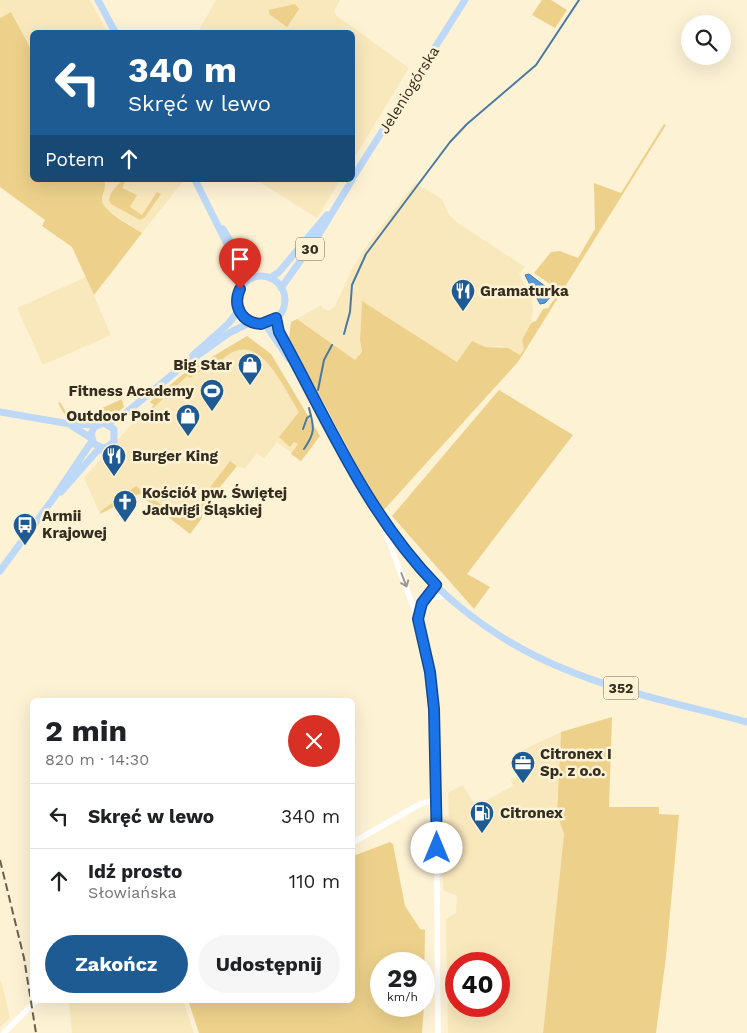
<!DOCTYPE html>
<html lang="pl">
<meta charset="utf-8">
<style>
:root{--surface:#fff;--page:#f6f6f6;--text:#202124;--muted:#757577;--line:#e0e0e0;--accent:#1e5b92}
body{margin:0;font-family:"Work Sans",sans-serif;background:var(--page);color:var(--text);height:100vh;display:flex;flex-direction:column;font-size:19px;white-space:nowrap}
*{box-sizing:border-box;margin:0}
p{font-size:16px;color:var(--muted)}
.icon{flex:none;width:28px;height:28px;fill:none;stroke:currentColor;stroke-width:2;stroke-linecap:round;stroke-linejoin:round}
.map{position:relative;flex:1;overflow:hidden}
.details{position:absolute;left:30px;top:698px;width:325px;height:305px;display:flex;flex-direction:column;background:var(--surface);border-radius:8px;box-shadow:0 5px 20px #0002}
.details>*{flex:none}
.banner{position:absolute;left:30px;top:30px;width:325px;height:152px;border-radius:8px;box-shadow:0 5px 20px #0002;background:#1e5b92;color:#fff;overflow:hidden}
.controls{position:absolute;left:681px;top:15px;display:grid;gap:10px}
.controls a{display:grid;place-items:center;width:50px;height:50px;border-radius:50%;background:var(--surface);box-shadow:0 5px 20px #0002;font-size:25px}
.speed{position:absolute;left:370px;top:952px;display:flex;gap:10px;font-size:25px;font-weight:700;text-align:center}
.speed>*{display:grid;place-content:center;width:65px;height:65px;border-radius:50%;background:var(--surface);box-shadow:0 5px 20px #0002;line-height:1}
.speed small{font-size:12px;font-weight:400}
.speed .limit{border:8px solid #d22;background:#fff;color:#111}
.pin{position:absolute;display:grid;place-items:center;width:42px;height:42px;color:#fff;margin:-51px -21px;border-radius:50% 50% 50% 0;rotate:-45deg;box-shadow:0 0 5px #0007}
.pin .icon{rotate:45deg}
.me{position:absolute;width:55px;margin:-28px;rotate:0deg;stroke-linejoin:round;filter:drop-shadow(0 0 4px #0008)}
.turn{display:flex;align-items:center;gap:18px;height:105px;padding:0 15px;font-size:22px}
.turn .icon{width:65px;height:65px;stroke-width:2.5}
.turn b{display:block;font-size:35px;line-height:42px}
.then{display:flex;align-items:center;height:48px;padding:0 15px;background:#0003;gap:10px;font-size:19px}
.round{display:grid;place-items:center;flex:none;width:52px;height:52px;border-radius:26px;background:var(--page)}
.summary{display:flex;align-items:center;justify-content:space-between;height:85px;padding:0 15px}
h1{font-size:30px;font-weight:700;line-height:38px}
.primary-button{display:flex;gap:10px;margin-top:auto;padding:10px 15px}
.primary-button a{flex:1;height:58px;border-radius:30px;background:var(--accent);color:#fff;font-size:20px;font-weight:700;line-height:58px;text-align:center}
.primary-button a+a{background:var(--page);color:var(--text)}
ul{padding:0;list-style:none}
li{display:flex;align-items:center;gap:15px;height:65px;padding:0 15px;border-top:1px solid var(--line)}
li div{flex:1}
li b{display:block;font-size:19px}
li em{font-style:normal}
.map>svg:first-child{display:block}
.built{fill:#fae8bd;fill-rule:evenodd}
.green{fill:#edd18b}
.water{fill:#5399dd;stroke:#4a79a4}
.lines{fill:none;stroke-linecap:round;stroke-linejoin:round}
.stream{stroke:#4a79a4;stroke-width:2}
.minor{stroke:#fff;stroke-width:5.5}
.major{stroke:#bdd9f7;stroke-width:7}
.rail{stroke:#68614f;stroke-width:2;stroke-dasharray:8 4;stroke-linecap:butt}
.oneway{stroke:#9a9690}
.route-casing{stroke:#114b97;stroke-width:12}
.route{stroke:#1a73e8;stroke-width:9}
.labels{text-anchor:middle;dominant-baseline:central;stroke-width:5;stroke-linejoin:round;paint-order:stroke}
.shield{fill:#fef2d5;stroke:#716956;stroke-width:1}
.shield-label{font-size:14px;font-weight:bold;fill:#342e20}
.street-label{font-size:15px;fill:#342e20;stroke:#fef2d5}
.poi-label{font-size:15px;font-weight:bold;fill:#342e20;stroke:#fef2d5;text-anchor:start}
</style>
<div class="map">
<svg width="747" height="1033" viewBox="0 0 747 1033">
<rect width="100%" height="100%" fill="#fef2d5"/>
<path class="built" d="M0 0H90L107 32H32V51L11 12 0 18Z
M216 0H340L334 11 337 16 409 68 353 160 352 32H198Z
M104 180H184L142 233 106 209 102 202Z
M256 180H340L317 218Z
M415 183 442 199 449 215 458 223 525 267 519 274 531 295 533 310 531 323 522 340 524 349 520 355 501 346 485 347 457 362 362 302 360 340 362 352 355 360 297 319 321 305 323 309 329 311 335 306 353 267 366 247Z
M86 277 111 335 43 365 17 308Z
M247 336 271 354 320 436 301 461 277 442 264 459 257 453 245 469 237 466 202 509V518L190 534 139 494 100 514 84 478 130 426 139 418 142 421 148 416 145 413 154 405 150 402 182 375Z
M561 732 557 813 564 834 543 1033H448L446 919 456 913 457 896 443 890 442 836 444 831V821L449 820 448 793 463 785 476 806 513 786 511 780 524 773 514 754ZM456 964H499V1006H456Z
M1 980 10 1018 0 1027V981Z
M69 1000H183L194 1033H72Z"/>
<path class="green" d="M542 0H551L567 10 555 28 532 15Z
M295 4 299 9 287 27 269 14V10Z
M11 12 32 51V180H104C107 187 102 193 102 200 102 211 133 227 142 233L94 295 72 247 42 226 45 220 0 187V18Z
M664 124 666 125 518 362 382 512 289 338 291 322 297 319 355 360 362 352 360 340 362 301 457 362 472 341 485 347 508 348 520 355 524 349 522 340 531 323 536 321 543 309 548 308 560 291 534 273 551 252 560 251 578 258 595 229 594 183 621 193Z
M122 180H126L122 188 137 195 130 207 142 215 157 192 161 194 145 217 140 220 111 204 109 200 111 193Z
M247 336 271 354 320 436 301 461 291 454 298 444 294 442 290 447 279 437 299 412C278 378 253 317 212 371L204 369 190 378 187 376 147 414 145 413 154 405 150 402 182 375Z
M499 390 573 435 467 574 490 587 474 609 392 516Z
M122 399 124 407C111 421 82 423 66 417L58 403 60 402 66 412 91 413Z
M230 461 240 468 237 466 202 509V518L190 534 139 494 100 514 101 511 136 486 180 519 182 516 180 514 182 511 189 515Z
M612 717 609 807H659V814L679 815 666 957 656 1033H543L564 834 557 813 561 732Z
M390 842 393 844 405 906 420 929 425 930 424 995V964H381V1006H424L422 1033H199L188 1000H352L353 856Z"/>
<path class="water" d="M529 274 554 293 545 303 540 304 526 277 525 275Z"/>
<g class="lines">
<path class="stream" d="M344 334 350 312 352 285 366 254 450 142 467 124 536 65 579 0
M318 390 324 360 332 345
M303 429 307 418 311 415
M304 449C316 432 314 427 309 408"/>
<path class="minor" d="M383 525 417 617
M436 585 422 603 418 619 430 673 436 727 438 1033
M425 601 435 597 447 596
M352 843 420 804 437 799
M4 1033 37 1000"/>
<path class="major" d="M98 0 115 32
M352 179 465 0
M195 180 246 282
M223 229 253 278
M237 300a24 24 0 1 1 48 0a24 24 0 1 1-48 0Z
M270 278 279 272 327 215
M281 288 318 236 352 180
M276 318 279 332C313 393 342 459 380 518 423 585 489 638 562 668 621 693 685 705 747 722
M265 324 289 359
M193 355 228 324 239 310
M0 412 70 424 96 425
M107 424 127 412 179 369 229 333 251 322
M72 426 91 438
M61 492 97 451 109 446 114 441V429L103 423 94 427 91 434 94 444 103 448
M0 571 53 499 92 441"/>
<path class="rail" d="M0 860 24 958 36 1033"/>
</g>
<defs><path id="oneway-shaft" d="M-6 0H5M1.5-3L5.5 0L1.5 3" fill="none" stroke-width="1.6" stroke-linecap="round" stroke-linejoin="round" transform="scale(1.25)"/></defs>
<use class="oneway" href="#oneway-shaft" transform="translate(404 580) rotate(69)"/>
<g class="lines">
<defs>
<path id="route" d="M240 289C232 306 242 323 261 324L276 318 279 332C327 419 366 513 436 585L422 603 418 619 430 672 434 709 437 848"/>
</defs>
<use href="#route" class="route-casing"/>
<use href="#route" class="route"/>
</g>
<defs>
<symbol id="restaurant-pin" viewBox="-11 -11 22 30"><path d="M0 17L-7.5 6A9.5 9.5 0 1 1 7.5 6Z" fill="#1e5b92" stroke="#fef2d5"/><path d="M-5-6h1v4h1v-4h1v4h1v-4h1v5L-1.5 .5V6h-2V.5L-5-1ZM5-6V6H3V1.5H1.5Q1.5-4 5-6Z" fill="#fff"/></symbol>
<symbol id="shop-pin" viewBox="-11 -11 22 30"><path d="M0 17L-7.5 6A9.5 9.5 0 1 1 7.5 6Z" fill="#1e5b92" stroke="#fef2d5"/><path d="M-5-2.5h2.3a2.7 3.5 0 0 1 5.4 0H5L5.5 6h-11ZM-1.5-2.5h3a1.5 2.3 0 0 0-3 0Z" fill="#fff"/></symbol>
<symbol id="stadium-pin" viewBox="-11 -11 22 30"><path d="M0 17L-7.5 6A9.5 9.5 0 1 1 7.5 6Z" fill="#1e5b92" stroke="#fef2d5"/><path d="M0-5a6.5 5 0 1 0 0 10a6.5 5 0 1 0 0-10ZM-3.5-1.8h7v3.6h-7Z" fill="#fff"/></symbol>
<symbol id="church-pin" viewBox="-11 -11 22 30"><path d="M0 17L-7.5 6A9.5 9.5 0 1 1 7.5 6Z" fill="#1e5b92" stroke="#fef2d5"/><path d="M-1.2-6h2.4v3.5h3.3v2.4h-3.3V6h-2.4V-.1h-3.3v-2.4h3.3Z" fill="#fff"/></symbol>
<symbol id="bus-pin" viewBox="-11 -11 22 30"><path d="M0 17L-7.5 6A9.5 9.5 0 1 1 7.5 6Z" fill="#1e5b92" stroke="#fef2d5"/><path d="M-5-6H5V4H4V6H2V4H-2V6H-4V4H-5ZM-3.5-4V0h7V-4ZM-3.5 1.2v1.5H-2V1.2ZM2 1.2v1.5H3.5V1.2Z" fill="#fff"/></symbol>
<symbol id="office-pin" viewBox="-11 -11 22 30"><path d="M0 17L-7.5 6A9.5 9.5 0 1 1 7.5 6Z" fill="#1e5b92" stroke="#fef2d5"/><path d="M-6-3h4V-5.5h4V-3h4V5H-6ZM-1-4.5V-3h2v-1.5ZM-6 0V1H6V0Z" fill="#fff"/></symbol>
<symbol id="fuel-pin" viewBox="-11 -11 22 30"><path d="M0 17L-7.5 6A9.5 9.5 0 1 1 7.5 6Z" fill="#1e5b92" stroke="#fef2d5"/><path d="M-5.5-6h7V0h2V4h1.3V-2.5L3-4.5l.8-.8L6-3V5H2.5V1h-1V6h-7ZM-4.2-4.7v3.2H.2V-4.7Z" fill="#fff"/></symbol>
</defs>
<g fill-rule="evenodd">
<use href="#restaurant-pin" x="449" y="277" width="28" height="38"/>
<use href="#shop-pin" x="236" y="351" width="28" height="38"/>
<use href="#stadium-pin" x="198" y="377" width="28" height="38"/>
<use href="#shop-pin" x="174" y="402" width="28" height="38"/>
<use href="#restaurant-pin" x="100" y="442" width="28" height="38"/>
<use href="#church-pin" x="111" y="488" width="28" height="38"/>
<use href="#bus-pin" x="11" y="511" width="28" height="38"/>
<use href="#office-pin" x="509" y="749" width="28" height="38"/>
<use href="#fuel-pin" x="468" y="799" width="28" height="38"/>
</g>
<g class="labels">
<g class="shield">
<rect x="296" y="237.5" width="28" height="23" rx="4"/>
<rect x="603.5" y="676.5" width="35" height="23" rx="4"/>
</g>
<g class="shield-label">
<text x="310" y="249">30</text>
<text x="621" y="688">352</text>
</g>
<g class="street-label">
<text transform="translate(409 90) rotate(-58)">Jeleniogórska</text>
</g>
<g class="poi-label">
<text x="480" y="291">Gramaturka</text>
<text x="232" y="365" text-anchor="end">Big Star</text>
<text x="194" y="391" text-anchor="end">Fitness Academy</text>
<text x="170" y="416" text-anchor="end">Outdoor Point</text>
<text x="132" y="456">Burger King</text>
<text x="142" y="493">Kościół pw. Świętej<tspan x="142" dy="17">Jadwigi Śląskiej</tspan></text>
<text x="42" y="516">Armii<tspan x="42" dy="17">Krajowej</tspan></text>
<text x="540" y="754">Citronex I<tspan x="540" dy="17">Sp. z o.o.</tspan></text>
<text x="500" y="813">Citronex</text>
</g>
</g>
</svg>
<div class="controls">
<a><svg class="icon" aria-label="search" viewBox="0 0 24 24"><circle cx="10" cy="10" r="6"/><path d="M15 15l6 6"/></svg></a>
</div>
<div class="speed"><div>29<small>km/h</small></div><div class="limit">40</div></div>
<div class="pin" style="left:240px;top:289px;background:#d93025"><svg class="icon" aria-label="arrive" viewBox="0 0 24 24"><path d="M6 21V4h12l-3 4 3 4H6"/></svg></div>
<svg class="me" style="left:437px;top:848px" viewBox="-20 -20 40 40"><circle r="19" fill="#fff"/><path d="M0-13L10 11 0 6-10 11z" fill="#1a73e8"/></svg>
<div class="banner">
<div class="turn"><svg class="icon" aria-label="left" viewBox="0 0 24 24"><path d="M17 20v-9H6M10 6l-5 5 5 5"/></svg><div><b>340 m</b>Skręć w lewo</div></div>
<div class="then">Potem<svg class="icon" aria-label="ahead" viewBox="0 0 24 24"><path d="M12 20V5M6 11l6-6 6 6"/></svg></div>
</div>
<section class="details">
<div class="summary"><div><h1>2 min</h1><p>820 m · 14:30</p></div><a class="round" style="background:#d93025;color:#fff"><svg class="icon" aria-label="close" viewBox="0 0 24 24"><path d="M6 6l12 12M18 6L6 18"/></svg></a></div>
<ul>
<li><svg class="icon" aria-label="left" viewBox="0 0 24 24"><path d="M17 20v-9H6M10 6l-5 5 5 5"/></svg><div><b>Skręć w lewo</b></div><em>340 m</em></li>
<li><svg class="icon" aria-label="ahead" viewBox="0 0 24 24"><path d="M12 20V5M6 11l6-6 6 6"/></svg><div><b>Idź prosto</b><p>Słowiańska</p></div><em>110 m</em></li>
</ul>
<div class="primary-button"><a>Zakończ</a><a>Udostępnij</a></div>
</section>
</div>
